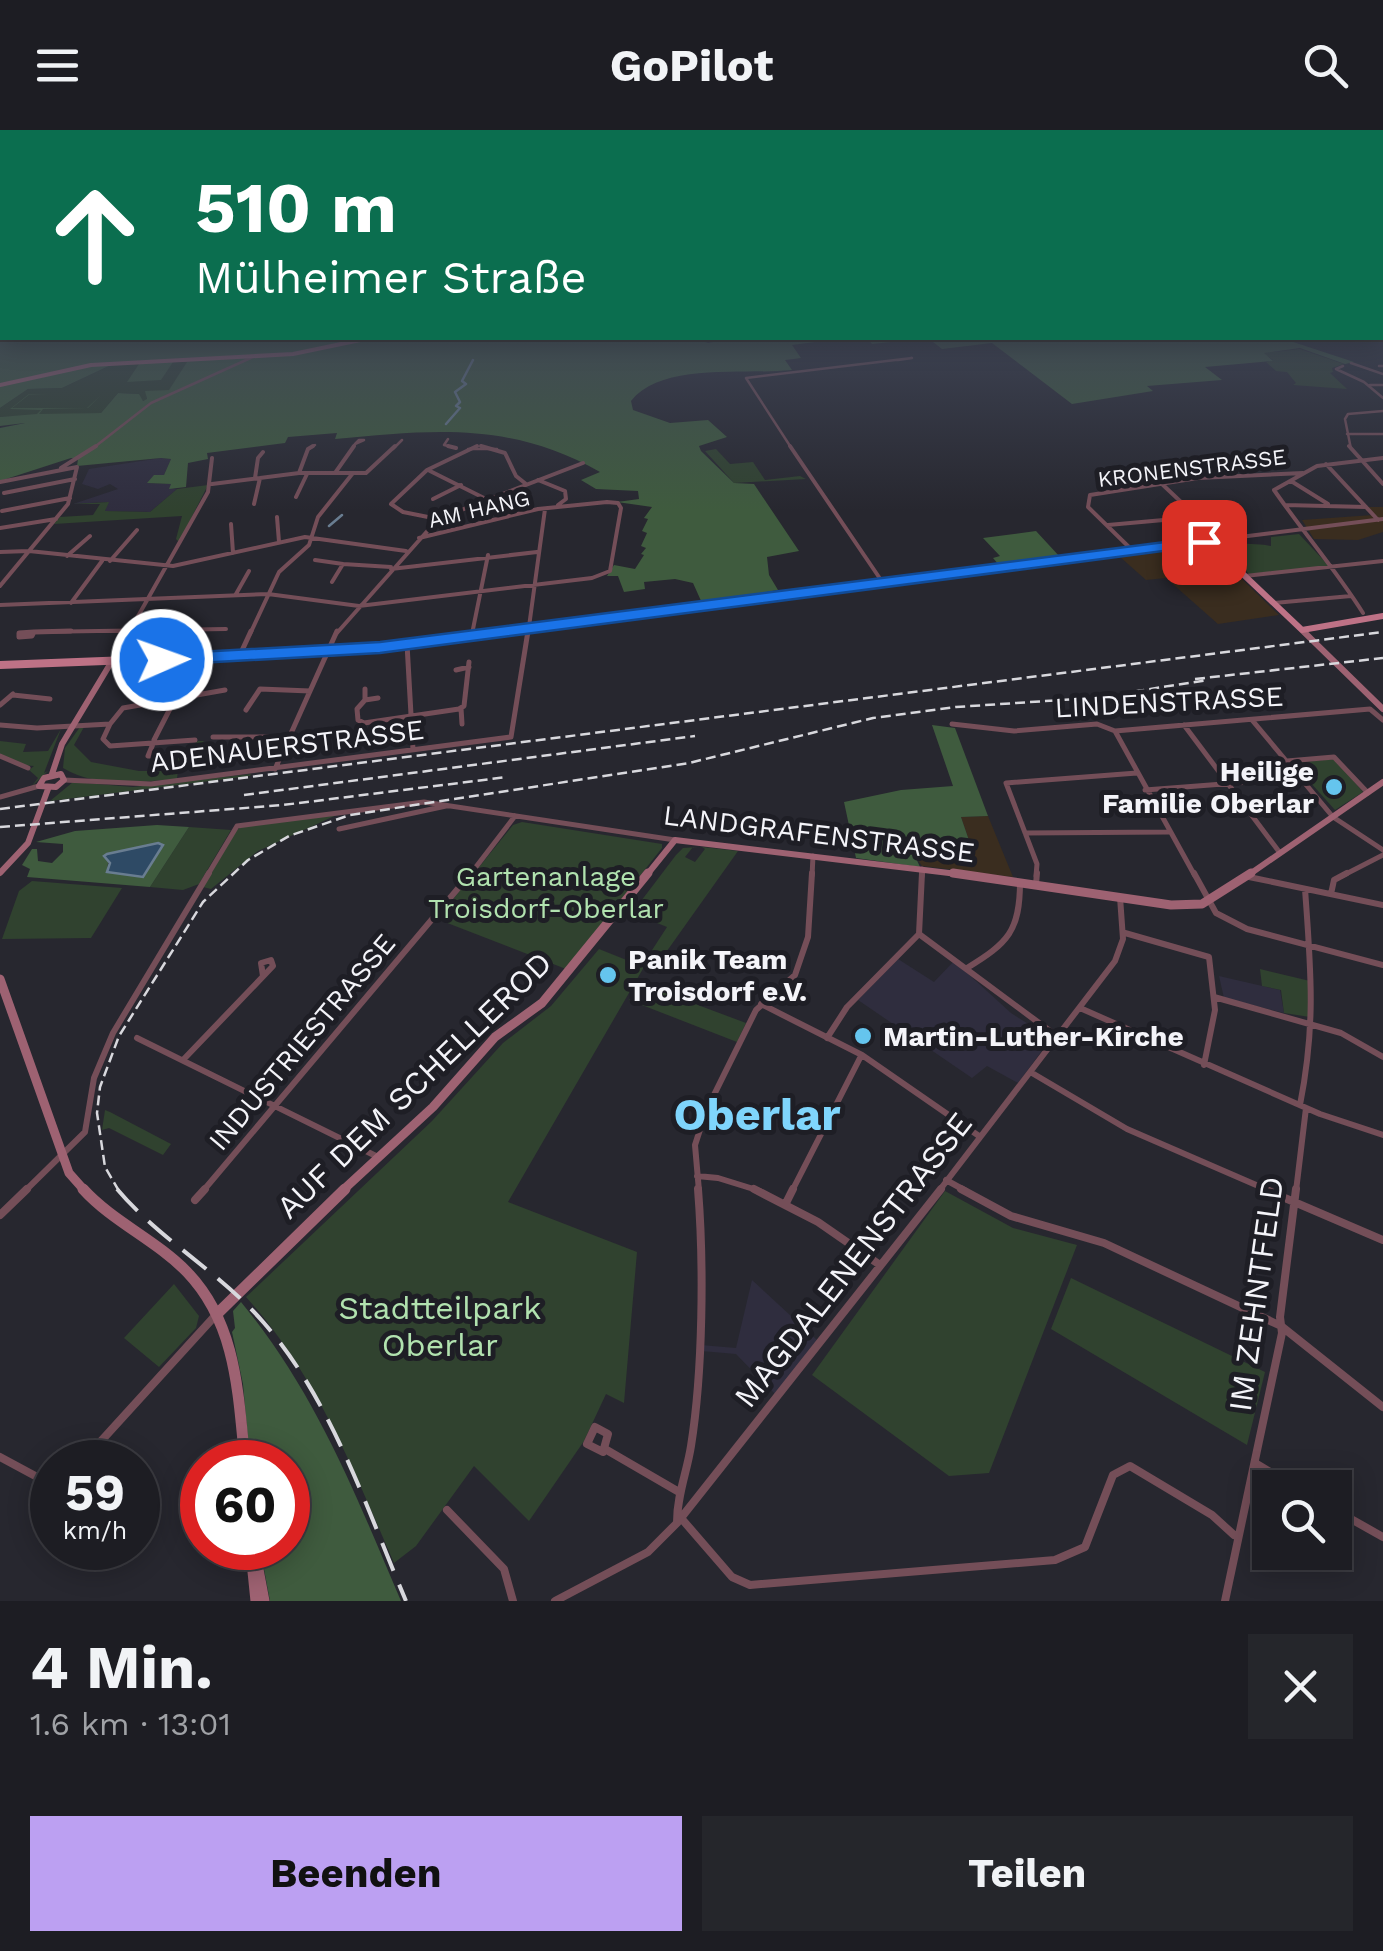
<!DOCTYPE html>
<html lang="de">
<meta charset="utf-8">
<style>
:root{--surface:#1d1d23;--page:#25262b;--text:#f1f3f6;--muted:#a0a2a6;--line:#3b3b41;--accent:#bca0f2}
body{margin:0;font-family:"Work Sans",sans-serif;background:var(--page);color:var(--text);height:100vh;display:flex;flex-direction:column;font-size:38px;white-space:nowrap}
*{box-sizing:border-box;margin:0}
p{font-size:32px;color:var(--muted)}
.icon{flex:none;width:55px;height:55px;fill:none;stroke:currentColor;stroke-width:2;stroke-linecap:round;stroke-linejoin:round}
.map{position:relative;height:1471px;overflow:hidden}
.sheet{display:flex;flex-direction:column;background:var(--surface);flex:1}
.sheet>*{flex:none}
.guide{position:absolute;left:0px;top:0px;width:1385px;height:210px;box-shadow:0 5px 25px #0003,0 0 0 2px var(--line);background:#0b6e4f;color:#fff;overflow:hidden}
.buttons{position:absolute;left:1252px;top:1340px;display:grid;gap:20px}
.buttons a{display:grid;place-items:center;width:100px;height:100px;border-radius:0px;background:var(--surface);box-shadow:0 5px 25px #0003,0 0 0 2px var(--line);font-size:50px}
.speed{position:absolute;left:30px;top:1310px;display:flex;gap:20px;font-size:50px;font-weight:700;text-align:center}
.speed>*{display:grid;place-content:center;width:130px;height:130px;border-radius:50%;background:var(--surface);box-shadow:0 5px 25px #0003,0 0 0 2px var(--line);line-height:1}
.speed small{font-size:25px;font-weight:400}
.speed .limit{border:15px solid #d22;background:#fff;color:#111}
.pin{position:absolute;display:grid;place-items:center;width:85px;height:85px;color:#fff;margin:-42px;border-radius:20px;box-shadow:0 5px 15px #0006}
.me{position:absolute;width:110px;margin:-55px;rotate:88deg;stroke-linejoin:round;filter:drop-shadow(0 0 8px #0008)}
.turn{display:flex;align-items:center;gap:35px;height:210px;padding:0 30px;font-size:45px}
.turn .icon{width:130px;height:130px;stroke-width:2.5}
.turn b{display:block;font-size:70px;line-height:85px}
.round{display:grid;place-items:center;flex:none;width:105px;height:105px;border-radius:0px;background:var(--page)}
.headline{display:flex;align-items:center;justify-content:space-between;height:170px;padding:0 30px}
h1{font-size:60px;font-weight:700;line-height:75px}
.button{display:flex;gap:20px;margin-top:auto;padding:20px 30px}
.button a{flex:1;height:115px;border-radius:0px;background:var(--accent);color:#111;font-size:40px;font-weight:700;line-height:115px;text-align:center}
.button a+a{background:var(--page);color:var(--text)}
header{display:flex;justify-content:space-between;align-items:center;height:130px;padding:0 30px;background:var(--surface);font-size:45px;font-weight:700}
.map>svg:first-child{display:block}
.commercial{fill:#3a2d1f}
.education{fill:#2f2d3e}
.green{fill:#30422f}
.forest{fill:#3f5b3e;fill-rule:evenodd}
.water{fill:#2e4a65;stroke:#697d91;stroke-width:2.5}
.lines{fill:none;stroke-linecap:round;stroke-linejoin:round}
.stream{stroke:#697d91;stroke-width:2.5}
.street-far4{stroke:#744e58;stroke-width:2.5}
.street-far3{stroke:#744e58;stroke-width:4}
.street-far2{stroke:#744e58;stroke-width:5}
.street-far1{stroke:#744e58;stroke-width:6}
.street{stroke:#744e58;stroke-width:8}
.secondary-far4{stroke:#9e6272;stroke-width:4}
.secondary-far3{stroke:#9e6272;stroke-width:5}
.secondary-far2{stroke:#9e6272;stroke-width:6}
.secondary-far1{stroke:#9e6272;stroke-width:9}
.secondary{stroke:#9e6272;stroke-width:11}
.primary-far1{stroke:#be7286;stroke-width:6}
.primary{stroke:#be7286;stroke-width:8}
.rail-far1{stroke:#d8d8dd;stroke-width:2.5;stroke-dasharray:10 5;stroke-linecap:butt}
.rail{stroke:#d8d8dd;stroke-width:4;stroke-dasharray:30 15;stroke-linecap:butt}
.route{fill:#1a73e8;stroke:#114b97;stroke-width:2.5}
.poi-dot{fill:#65c5ee;stroke:#1e1e25;stroke-width:4}
.labels{text-anchor:middle;dominant-baseline:central;stroke-width:10;stroke-linejoin:round;paint-order:stroke}
.far-street-label{font-size:22px;fill:#f4f4f9;stroke:#1e1e25}
.street-label{font-size:28px;fill:#f4f4f9;stroke:#1e1e25}
.poi-label{font-size:28px;font-weight:bold;fill:#f4f4f9;stroke:#1e1e25;text-anchor:start}
.park-label{font-size:28px;fill:#b1e2af;stroke:#1e1e25}
.near-street-label{font-size:32px;fill:#f4f4f9;stroke:#1e1e25}
.near-park-label{font-size:32px;fill:#b1e2af;stroke:#1e1e25}
.near-district-label{font-size:45px;font-weight:bold;fill:#7fd5fc;stroke:#1e1e25}
</style>
<header><svg class="icon" aria-label="menu" viewBox="0 0 24 24"><path d="M4 6h16M4 12h16M4 18h16"/></svg>GoPilot<svg class="icon" aria-label="search" viewBox="0 0 24 24"><circle cx="10" cy="10" r="6"/><path d="M15 15l6 6"/></svg></header>
<div class="map">
<svg width="1383" height="1471" viewBox="0 0 1383 1471">
<rect width="100%" height="100%" fill="#27272f"/>
<path class="commercial" d="M1367 377H1383V402L1358 410 1314 409 1302 390 1373 385Z
M1194 417 1213 421 1279 485 1218 494 1166 448 1146 450 1119 426Z
M988 686 1013 747 922 736 915 726 942 718 973 722 961 687Z"/>
<path class="education" d="M161 328 171 329 164 345 148 353 172 354 170 358 177 359 150 382 105 381 107 372 73 374 118 359 110 354 98 359 82 354 89 339Z
M898 829 934 852 954 831 1011 883 1046 905 1049 911 1018 953 987 936 972 948 858 870Z
M1219 846 1280 860 1284 883 1224 868Z
M752 1150 817 1210 775 1264 736 1224 701 1221V1215L736 1218Z"/>
<path class="green" d="M1300 219 1344 234 1332 238 1333 242 1330 243 1347 259 1293 255 1296 253 1287 242 1276 241 1266 232 1273 230 1263 223Z
M188 231 170 260 146 262 147 270 140 271 139 264 118 263 101 283 0 287V278L28 259 62 258 111 235Z
M716 319 730 334 753 332 765 350 800 346 806 349 734 353 705 321Z
M208 355 179 412 176 409 182 386 54 394 60 387 93 385 100 374H73L109 372 105 381 150 382 177 359Z
M1299 404 1329 436 1249 444 1222 416C1230 412 1265 414 1271 416V407Z
M80 597H84L74 615 91 632 139 641H162L198 611H204L178 639 177 649C141 652 96 658 63 638L65 618Z
M61 599 44 643 48 641 31 657 38 648 29 640 34 636 21 635 0 624V611L26 614 23 622 48 621Z
M1335 629 1363 662 1335 680 1293 633Z
M251 644 250 646 50 671 73 652 133 657Z
M341 683 258 721 211 759 203 757 235 701 241 697Z
M522 692 662 714V718L566 839 437 789 513 695Z
M189 697 231 700 199 754 183 760 150 757Z
M693 717 685 727 695 732 705 719 702 717 738 721 657 835 645 831 667 797 632 783 676 725 683 718 698 717Z
M32 751 122 758 91 808 2 809 19 761Z
M599 819 644 837 508 1072 637 1122 624 1273 606 1264 584 1311 529 1391 474 1336 416 1416 394 1433C353 1339 316 1244 246 1167L432 991 503 913 551 876Z
M1260 839 1310 851V887L1284 883 1281 860 1262 856Z
M639 853 746 893 737 912 629 870Z
M105 980 110 982 171 1014 163 1025 109 998 102 1000Z
M945 1061 1013 1098 1077 1115 989 1343 949 1346 812 1245Z
M1071 1148 1265 1242 1247 1315 1051 1199Z
M174 1154 199 1186 196 1198 159 1237 124 1208Z"/>
<path class="forest" d="M0 175 2 208H464L468 211 695 208 708 213 732 208H846L792 215 801 228 785 230 792 240C745 245 662 232 631 271L633 280 670 293 708 290 727 307 699 316 701 321 734 353 754 354 799 421 767 427 769 445 778 460 702 473 693 453 675 449 644 452 645 459 624 462 618 446H607L614 435 635 439 644 425 641 424 646 418 641 416 647 403 642 401 648 389 644 388 652 377 617 372 639 369 638 361 596 359 581 350 600 342C510 291 433 300 335 309L337 303 288 307 285 313 207 323 208 329 188 333 186 357 169 359 171 354 147 353 154 345H164L171 329 161 328 77 336 78 329 71 328 0 351V298L25 293 0 296V287L37 284 41 280 10 279 29 264 101 265 88 278 43 279 39 284 101 283 118 263 139 264 143 271 147 269 145 261 169 260 187 232H173L161 250 127 252 139 234 111 235 62 258 28 259 0 278ZM30 264 101 265 87 278H12Z
M867 208H1281L1354 232 1345 234 1300 218 1264 223 1273 231 1205 237 1222 250 1147 256 1153 261 1072 274 992 213 942 219 928 208 872 214Z
M1036 401 1060 427 999 435 993 428 1000 426 983 408Z
M932 595 955 598 988 686 961 687 973 722 942 718 915 726 920 737 856 728 844 672 901 660 953 656Z
M157 695 189 697 150 757 27 747 30 739 22 735 32 719H37L38 731 52 733 63 722V714L36 712 75 701ZM162 713 143 747 107 742 109 724Z
M241 1172C316 1263 355 1363 401 1471H270L260 1418H288V1332H250L243 1254 232 1202 235 1198 233 1181Z"/>
<path class="water" d="M158 713 163 715 143 747 107 742 110 733 104 726 107 724Z"/>
<g class="lines">
<path class="stream" d="M446 294 460 278 456 276 460 272 455 262 466 254 462 251 473 230
M329 396 342 385"/>
<path class="street-far4" d="M1351 233 1383 244
M1343 236 1336 239 1364 252 1383 268
M1379 236H1383
M1370 255H1383
M1347 304H1383
M448 309 444 315 456 318
M359 310H364L355 314Z
M92 319 151 273 255 226
M308 319 315 315 309 319
M352 319 355 314
M393 319 402 310
M468 319H497
M792 319 746 248 912 228 898 230
M1351 319 1345 289 1348 284 1383 281"/>
<path class="street-far3" d="M448 316 456 318
M481 316 505 323 516 346 526 354
M790 316 883 453
M1349 316 1383 354
M308 319 313 316
M1326 334 1378 390
M61 338 96 316
M430 341 486 369
M299 343 308 319
M335 343 354 316
M255 348 258 328 263 322
M538 350 565 361 566 369 558 375
M1291 351 1328 374
M0 352 77 337 68 374 0 456
M212 354 299 343H366L395 316
M4 363 75 349
M296 367 307 344
M433 369 461 355
M254 374 260 348
M1285 375 1366 377
M2 381 70 368
M277 387 279 412
M438 389 403 382 391 374 427 340 477 316
M231 394 233 423
M1108 395 1197 387 1163 355
M0 398 56 389
M1208 411 1383 389
M1132 420 1088 377 1090 365 1198 348 1303 343
M0 422 29 421 173 436 305 407 406 421
M67 426 90 406
M315 430 343 434
M110 431 137 400
M391 439 537 422
M1245 446 1383 431
M332 452 343 434 391 437
M236 464 249 441
M71 473 102 431
M1274 473 1351 466
M0 475 268 464 359 476 592 448 610 441 621 378 618 373 607 372 538 379 419 408
M1363 483C1336 440 1303 402 1274 360L1317 336 1383 328
M34 502 226 499
M19 504 34 502
M128 504 208 362 212 328
M250 504 279 442 309 415 318 387 353 343
M336 504 438 389 583 333
M472 504 488 425
M528 504 545 379"/>
<path class="street-far2" d="M34 502 71 501
M34 502 32 506 19 507V503Z
M407 514 413 620
M239 527 251 501
M112 531 130 501
M456 540 469 537
M365 559V570L357 579 358 590 364 593 459 579 464 576 469 532
M13 565 50 569
M365 570 378 568
M0 575 13 564
M461 578 462 594
M246 580 260 559 310 561
M1252 590 1333 687 1383 720
M110 594 103 609 110 616 195 610
M952 594 1014 601 1097 594 1115 601 1370 579 1383 590
M0 595 37 598 110 594 123 578 225 560
M1184 595 1280 723
M1115 601 1195 746
M213 607H290
M154 610 175 569
M153 614 148 626H170
M0 626 28 638
M1287 631 1334 627 1368 663
M275 639 337 501
M64 650 151 654 511 607 528 501
M1145 660 1301 648
M0 667 39 656
M339 699 446 676
M1025 703 1169 702
M207 746 237 696 424 672 675 710
M469 746 515 686
M812 746 813 726
M922 746V739
M1036 746 1037 734 1006 653 1137 643
M1342 746 1383 725"/>
<path class="street-far1" d="M1194 743 1216 783 1247 799 1383 835
M1249 747 1383 775
M1036 754 1037 743
M1331 764 1334 750 1347 743
M1125 803 1209 827 1215 880 1204 935
M919 804 1058 907
M967 838C1008 813 1020 801 1020 752
M1214 867 1341 903 1383 927
M761 874 862 925 979 1006
M1080 878 1320 984 1383 1005
M137 908 378 1027
M827 908 847 877 919 804 922 743
M183 930 273 836 271 830 261 833 263 846
M1032 943 1127 999 1270 1061
M1300 975C1316 894 1311 841 1305 759
M697 1046 718 1048 760 1061
M946 1050 966 1061
M25 1061 85 1002 94 948 113 903 209 743
M203 1061 471 743
M699 1061 695 1015 706 981 756 880 795 845 808 807 812 743
M792 1061 861 926
M939 1061 1115 831 1123 809 1120 767
M1296 1061 1306 978"/>
<path class="street" d="M754 1059 818 1092 880 1135
M961 1059 1011 1086 1104 1113 1281 1196 1383 1277
M1264 1059 1383 1110
M195 1070 205 1059
M785 1075 793 1059
M0 1085 27 1059
M595 1297 608 1304 603 1322 587 1314Z
M605 1319 679 1362
M0 1327 52 1355
M82 1332 214 1187
M1255 1333 1297 1358
M447 1380 504 1439 513 1471
M1335 1380 1383 1407
M681 1388 732 1447 750 1455 1055 1430 1085 1417 1113 1345 1130 1336 1212 1385 1234 1405
M677 1392C677 1365 687 1342 691 1316 703 1241 704 1134 698 1059
M555 1471 648 1422 677 1393 941 1059
M1225 1471 1282 1203 1280 1187 1296 1059"/>
<path class="secondary-far4" d="M0 255 91 235 293 224 370 208"/>
<path class="secondary-far3" d="M1302 500 1306 504"/>
<path class="secondary-far2" d="M1303 501 1383 579
M52 644 62 614 112 531
M61 644 64 650 56 657 39 656 44 648Z
M0 743 28 713 48 659
M646 746 675 710 974 746
M1247 746 1383 652"/>
<path class="secondary-far1" d="M953 743 1171 775 1202 774 1251 743
M0 849 69 1043 85 1061
M342 1061 433 977 495 907 542 873 648 743"/>
<path class="secondary" d="M83 1059C113 1092 156 1110 187 1142 237 1194 238 1264 245 1332
M218 1183 345 1059
M254 1418 264 1471
M252 1432 256 1471"/>
<path class="primary-far1" d="M479 504 1208 411 1302 500 1383 486"/>
<path class="primary" d="M0 535 337 522 498 501"/>
<path class="rail-far1" d="M1195 549 1383 528
M244 665 695 606
M0 679 1383 502
M0 697 283 675 507 647
M119 1061 105 1037 97 983 100 957 119 906 203 772 248 730 289 706 350 685 689 633 873 588 956 577 1092 568 1208 550"/>
<path class="rail" d="M117 1059C160 1110 220 1142 264 1193 332 1271 366 1377 406 1471"/>
</g>
<linearGradient id="sky" x2="0" y2="1"><stop stop-color="#15151a"/><stop offset="0.46" stop-color="#414758"/><stop offset="1" stop-color="#414758" stop-opacity="0"/></linearGradient>
<rect width="1383" height="381" fill="url(#sky)"/>
<path class="route" d="M1204 407 1209 409V415L380 523 162 535 152 530 162 524 380 512Z"/>
<g class="poi-dot">
<circle cx="1334" cy="657" r="10"/>
<circle cx="608" cy="845" r="10"/>
<circle cx="863" cy="906" r="10"/>
</g>
<g class="labels">
<g class="far-street-label">
<text transform="translate(1192 338) rotate(-7)">KRONENSTRASSE</text>
<text transform="translate(479 379) rotate(-13)">AM HANG</text>
</g>
<g class="street-label">
<text transform="translate(1169 572) rotate(-3)">LINDENSTRASSE</text>
<text transform="translate(287 616) rotate(-7)">ADENAUERSTRASSE</text>
<text transform="translate(819 704) rotate(7)">LANDGRAFENSTRASSE</text>
<text transform="translate(302 912) rotate(-50)">INDUSTRIESTRASSE</text>
</g>
<g class="poi-label">
<text x="1314" y="641" text-anchor="end">Heilige<tspan x="1314" dy="32">Familie Oberlar</tspan></text>
<text x="628" y="829">Panik Team<tspan x="628" dy="32">Troisdorf e.V.</tspan></text>
<text x="883" y="906">Martin-Luther-Kirche</text>
</g>
<g class="park-label">
<text x="546" y="746">Gartenanlage<tspan x="546" dy="32">Troisdorf-Oberlar</tspan></text>
</g>
<g class="near-street-label">
<text transform="translate(414 955) rotate(-44)">AUF DEM SCHELLEROD</text>
<text transform="translate(853 1130) rotate(-52)">MAGDALENENSTRASSE</text>
<text transform="translate(1256 1164) rotate(-82)">IM ZEHNTFELD</text>
</g>
<g class="near-park-label">
<text x="440" y="1178">Stadtteilpark<tspan x="440" dy="37">Oberlar</tspan></text>
</g>
<g class="near-district-label">
<text x="757" y="984">Oberlar</text>
</g>
</g>
</svg>
<div class="buttons">
<a><svg class="icon" aria-label="search" viewBox="0 0 24 24"><circle cx="10" cy="10" r="6"/><path d="M15 15l6 6"/></svg></a>
</div>
<div class="speed"><div>59<small>km/h</small></div><div class="limit">60</div></div>
<div class="pin" style="left:1204px;top:412px;background:#d93025"><svg class="icon" aria-label="arrive" viewBox="0 0 24 24"><path d="M6 21V4h12l-3 4 3 4H6"/></svg></div>
<svg class="me" style="left:162px;top:530px" viewBox="-20 -20 40 40"><circle r="17" fill="#1a73e8" stroke="#fff" stroke-width="3"/><path d="M0-11L8 9 0 5-8 9z" fill="#fff"/></svg>
<div class="guide">
<div class="turn"><svg class="icon" aria-label="ahead" viewBox="0 0 24 24"><path d="M12 20V5M6 11l6-6 6 6"/></svg><div><b>510 m</b>Mülheimer Straße</div></div>
</div>
</div>
<section class="sheet">
<div class="headline"><div><h1>4 Min.</h1><p>1.6 km · 13:01</p></div><a class="round"><svg class="icon" aria-label="close" viewBox="0 0 24 24"><path d="M6 6l12 12M18 6L6 18"/></svg></a></div>
<div class="button"><a>Beenden</a><a>Teilen</a></div>
</section>
